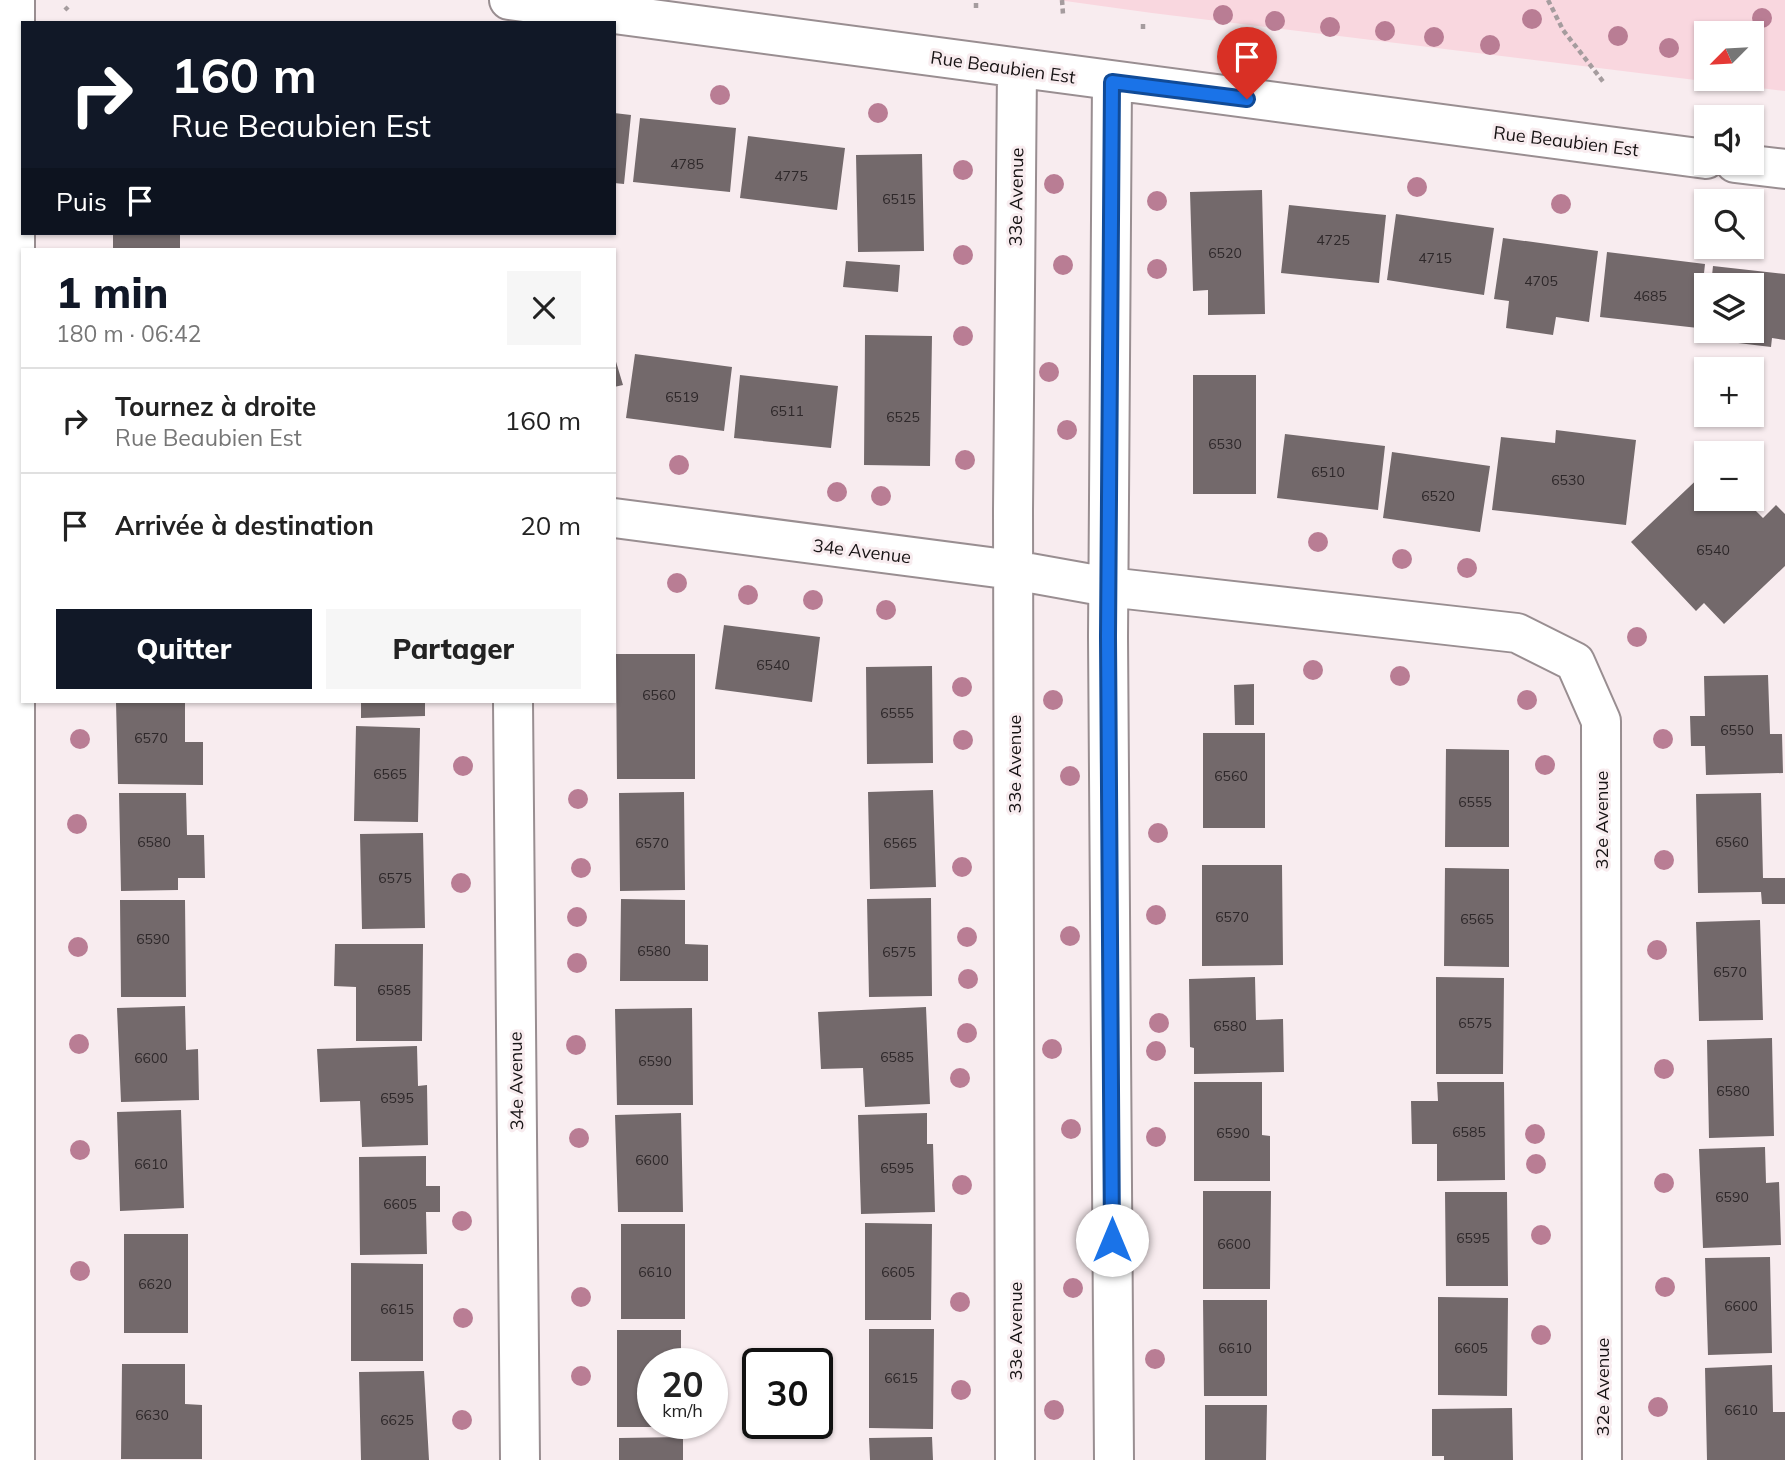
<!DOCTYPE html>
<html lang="fr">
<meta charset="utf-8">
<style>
:root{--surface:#fff;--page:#f6f6f6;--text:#222;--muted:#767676;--line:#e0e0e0;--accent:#111827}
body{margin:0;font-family:Mulish,sans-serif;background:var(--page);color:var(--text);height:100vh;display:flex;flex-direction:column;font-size:26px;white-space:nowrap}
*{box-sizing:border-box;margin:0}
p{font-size:23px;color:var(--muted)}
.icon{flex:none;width:38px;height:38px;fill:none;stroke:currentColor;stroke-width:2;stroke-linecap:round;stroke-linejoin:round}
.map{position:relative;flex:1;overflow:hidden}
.panel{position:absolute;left:21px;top:248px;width:595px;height:455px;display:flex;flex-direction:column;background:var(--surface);border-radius:0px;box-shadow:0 2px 5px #0004}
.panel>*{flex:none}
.banner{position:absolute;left:21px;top:21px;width:595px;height:214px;border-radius:0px;box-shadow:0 2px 5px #0004;background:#111827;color:#fff;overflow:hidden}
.needle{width:46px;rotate:246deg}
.buttons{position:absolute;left:1694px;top:21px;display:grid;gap:14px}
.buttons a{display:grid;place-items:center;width:70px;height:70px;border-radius:0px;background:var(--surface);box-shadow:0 2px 5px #0004;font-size:35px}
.speed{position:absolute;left:637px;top:1348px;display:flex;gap:14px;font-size:35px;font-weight:700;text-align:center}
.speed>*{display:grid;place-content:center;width:91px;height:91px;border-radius:50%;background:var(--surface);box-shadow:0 2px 5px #0004;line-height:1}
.speed small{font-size:18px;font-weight:400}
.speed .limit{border:4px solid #111;border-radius:10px;background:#fff;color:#111}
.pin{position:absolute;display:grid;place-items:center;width:60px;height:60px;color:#fff;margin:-72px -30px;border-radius:50% 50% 50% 0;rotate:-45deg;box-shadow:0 0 7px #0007}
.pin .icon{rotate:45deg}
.me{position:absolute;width:77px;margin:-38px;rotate:0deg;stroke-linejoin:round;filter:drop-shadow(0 0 5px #0008)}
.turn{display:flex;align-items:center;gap:24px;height:147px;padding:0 35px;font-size:32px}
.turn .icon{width:91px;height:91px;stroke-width:2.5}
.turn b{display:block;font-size:49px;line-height:60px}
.then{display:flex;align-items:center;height:66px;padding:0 35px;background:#0003;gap:14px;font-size:26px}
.round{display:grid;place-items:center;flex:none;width:74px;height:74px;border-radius:0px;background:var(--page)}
.head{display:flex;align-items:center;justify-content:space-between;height:119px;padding:0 35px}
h1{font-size:42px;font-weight:800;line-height:52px;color:var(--accent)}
.action{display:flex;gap:14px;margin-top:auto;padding:14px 35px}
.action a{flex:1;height:80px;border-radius:0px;background:var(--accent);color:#fff;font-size:28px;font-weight:800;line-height:80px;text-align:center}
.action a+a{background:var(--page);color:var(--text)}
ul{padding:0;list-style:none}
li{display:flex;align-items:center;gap:21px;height:105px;padding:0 35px;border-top:2px solid var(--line)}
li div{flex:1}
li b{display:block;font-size:26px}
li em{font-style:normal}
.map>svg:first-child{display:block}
.green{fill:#f9d7df;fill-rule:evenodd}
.building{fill:#73696b}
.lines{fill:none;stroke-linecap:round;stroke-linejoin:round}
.minor-casing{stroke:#998e91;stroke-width:42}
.path{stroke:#a59c9e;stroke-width:4.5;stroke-dasharray:5 3.5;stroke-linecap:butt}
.minor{stroke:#fff;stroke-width:38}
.tree{fill:#b97d94}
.route-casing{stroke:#114b97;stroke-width:18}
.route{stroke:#1a73e8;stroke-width:12}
.labels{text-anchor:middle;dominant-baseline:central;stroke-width:6;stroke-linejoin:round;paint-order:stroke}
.number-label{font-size:14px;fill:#2e282a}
.street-label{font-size:18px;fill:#171314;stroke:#f8ecef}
</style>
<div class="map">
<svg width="1785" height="1460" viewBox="0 0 1785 1460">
<rect width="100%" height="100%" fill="#f8ecef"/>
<path class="green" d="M1058 0H1785V91L1152 13ZM1706 33H1752V79H1706Z"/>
<path class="building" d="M614 113 631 115 624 184 614 183Z
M640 118 736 128 730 192 633 182Z
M748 136 845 148 837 210 740 198Z
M922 154 924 251 858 252 856 155Z
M1262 190 1265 314 1208 315V290L1193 291 1190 192Z
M1289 205 1386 215 1379 283 1281 273Z
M1396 214 1494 228 1484 295 1387 280Z
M113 233H180V250H113Z
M1503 238 1598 251 1589 322 1556 317 1553 335 1506 328 1509 301 1494 299Z
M1607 252 1705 264 1698 328 1600 317Z
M846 261 900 265 898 292 843 287Z
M1713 266 1785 274V340L1772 338 1771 347 1705 339 1706 331H1752V285H1711Z
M865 335 932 336 930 466 864 465Z
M635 354 732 367 724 431 626 418Z
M614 355 623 385 614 387Z
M740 375 838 386 831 448 734 438Z
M1193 375H1256V494H1193Z
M1556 430 1636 440 1626 525 1492 510 1501 437 1555 443Z
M1285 434 1385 446 1378 510 1277 498Z
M1392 452 1490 466 1480 532 1383 518Z
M1706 471V499H1744L1763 518 1776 505 1785 514V566L1724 624 1704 603 1696 611 1631 542Z
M724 625 820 637 812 702 715 689Z
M616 654H695V779H617Z
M932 666 933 763 867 764 866 667Z
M1768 675 1770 734H1782L1783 773 1706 775 1705 746H1691L1690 716H1705L1704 676Z
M1254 684V725H1235L1234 685Z
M116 702H185V742H203V785L118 784Z
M361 702H425V716L361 718Z
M356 726 420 728 418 822 354 821Z
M1203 733H1265V828H1203Z
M1446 749 1509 750V847H1445Z
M933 790 936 887 870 889 868 792Z
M684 792 685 890 620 891 619 793Z
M119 793H186L187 835H204L205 878H178V890L121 891Z
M1761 793 1763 878H1785V904H1762L1761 892 1698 893 1696 794Z
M423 833 425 928 362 929 360 834Z
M1202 865H1282L1283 965 1202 966Z
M1445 868 1509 869V967L1444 966Z
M931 898 932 996 869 997 867 899Z
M621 899 685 900V944L708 945V981H620Z
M120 900H185L186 997H121Z
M1760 920 1763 1020 1699 1021 1696 922Z
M335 944H423L422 1041H356V987L334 986Z
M1255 977 1256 1020 1283 1019 1284 1072 1194 1074V1048L1190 1047 1189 979Z
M1436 977 1504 978 1503 1074H1436Z
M185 1006 186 1050 198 1049 199 1100 121 1102 117 1008Z
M926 1007 930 1104 865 1107 863 1068 821 1069 818 1012Z
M692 1008 693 1105H617L615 1009Z
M1772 1038 1774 1136 1709 1138 1707 1040Z
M417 1046 418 1086 427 1085 428 1145 362 1147 360 1101 320 1102 317 1049Z
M1194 1082H1262V1135L1270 1136V1181H1194Z
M1437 1082H1504L1505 1180 1437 1181V1144H1412L1411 1101H1438Z
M181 1110 184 1208 120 1211 117 1112Z
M681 1113 683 1212H618L615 1115Z
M927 1113V1144H933L935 1212 861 1214 858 1115Z
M1765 1147 1766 1183 1779 1182 1781 1245 1703 1248 1699 1149Z
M426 1156V1186H440V1212H426L427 1254 360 1255 359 1157Z
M1203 1191H1271L1270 1289H1203Z
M1445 1192H1507L1508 1286H1446Z
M865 1223 932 1224 931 1320H865Z
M621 1224H685V1319H621Z
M124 1234H188V1333H124Z
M1770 1257 1772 1353 1708 1355 1705 1258Z
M351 1263 423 1264V1361H351Z
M1438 1297 1508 1298 1507 1396 1438 1395Z
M1203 1300H1267V1396H1204Z
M869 1329H934L933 1429 869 1428Z
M617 1330H681V1363H653V1423H681V1427H617Z
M122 1364H185V1404L202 1405V1459H121Z
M1772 1365 1773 1412H1785V1460H1707L1705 1368Z
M424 1371 429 1460H361L359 1372Z
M1205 1405H1267L1266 1460H1205Z
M1512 1408 1513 1460H1444V1456H1432V1409Z
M683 1437V1460H619V1438Z
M932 1437 933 1460H870L869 1438Z"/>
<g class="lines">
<defs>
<path id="minor" d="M15 0V1460
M509 0 1706 159
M1112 82 1108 637 1114 1460
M1735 163 1785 169
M614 518 1013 570 1108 587 1517 633 1575 662 1601 721 1602 1460
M513 702 520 1460
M1015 1460 1013 511 1017 69"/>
</defs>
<use href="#minor" class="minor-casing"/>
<path class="path" d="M1062 0 1063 14
M1548 0 1563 30 1605 84
M65 7 68 10
M976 8V3
M1143 24V30"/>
<use href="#minor" class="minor"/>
</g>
<g class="tree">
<circle cx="1223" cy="15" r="10"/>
<circle cx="1762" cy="18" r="10"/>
<circle cx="1532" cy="19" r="10"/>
<circle cx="1275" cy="21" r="10"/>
<circle cx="1330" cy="27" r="10"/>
<circle cx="1385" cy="31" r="10"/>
<circle cx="1618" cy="36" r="10"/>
<circle cx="1434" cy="37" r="10"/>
<circle cx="1490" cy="45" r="10"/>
<circle cx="1669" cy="48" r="10"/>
<circle cx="720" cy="95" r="10"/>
<circle cx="878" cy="113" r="10"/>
<circle cx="963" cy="170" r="10"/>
<circle cx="1054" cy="184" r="10"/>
<circle cx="1417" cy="187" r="10"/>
<circle cx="1157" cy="201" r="10"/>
<circle cx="1561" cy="204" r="10"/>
<circle cx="963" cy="255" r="10"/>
<circle cx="1063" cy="265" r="10"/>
<circle cx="1157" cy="269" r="10"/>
<circle cx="963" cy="336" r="10"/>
<circle cx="1049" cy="372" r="10"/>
<circle cx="1067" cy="430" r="10"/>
<circle cx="965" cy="460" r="10"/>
<circle cx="679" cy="465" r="10"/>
<circle cx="837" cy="492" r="10"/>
<circle cx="881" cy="496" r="10"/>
<circle cx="1318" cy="542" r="10"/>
<circle cx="1402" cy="559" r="10"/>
<circle cx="1467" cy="568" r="10"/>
<circle cx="677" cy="583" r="10"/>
<circle cx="748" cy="595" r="10"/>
<circle cx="813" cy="600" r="10"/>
<circle cx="886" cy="610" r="10"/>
<circle cx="1637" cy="637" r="10"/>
<circle cx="1313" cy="670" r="10"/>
<circle cx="1400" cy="676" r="10"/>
<circle cx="962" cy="687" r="10"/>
<circle cx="1053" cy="700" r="10"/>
<circle cx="1527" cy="700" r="10"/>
<circle cx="80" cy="739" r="10"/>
<circle cx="1663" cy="739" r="10"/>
<circle cx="963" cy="740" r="10"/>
<circle cx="1545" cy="765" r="10"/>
<circle cx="463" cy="766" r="10"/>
<circle cx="1070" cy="776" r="10"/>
<circle cx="578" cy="799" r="10"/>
<circle cx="77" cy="824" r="10"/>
<circle cx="1158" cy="833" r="10"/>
<circle cx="1664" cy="860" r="10"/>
<circle cx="962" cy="867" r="10"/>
<circle cx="581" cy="868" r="10"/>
<circle cx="461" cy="883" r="10"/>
<circle cx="1156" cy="915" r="10"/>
<circle cx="577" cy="917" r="10"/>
<circle cx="1070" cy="936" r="10"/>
<circle cx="967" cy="937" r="10"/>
<circle cx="78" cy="947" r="10"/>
<circle cx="1657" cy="950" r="10"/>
<circle cx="577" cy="963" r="10"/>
<circle cx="968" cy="979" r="10"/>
<circle cx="1159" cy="1023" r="10"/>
<circle cx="967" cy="1033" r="10"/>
<circle cx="79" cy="1044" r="10"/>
<circle cx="576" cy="1045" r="10"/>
<circle cx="1052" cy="1049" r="10"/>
<circle cx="1156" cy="1051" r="10"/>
<circle cx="1664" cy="1069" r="10"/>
<circle cx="960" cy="1078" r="10"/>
<circle cx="1071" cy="1129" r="10"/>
<circle cx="1535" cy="1134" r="10"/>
<circle cx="1156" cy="1137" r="10"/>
<circle cx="579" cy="1138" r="10"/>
<circle cx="80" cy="1150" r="10"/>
<circle cx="1536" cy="1164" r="10"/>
<circle cx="1664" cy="1183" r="10"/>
<circle cx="962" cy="1185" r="10"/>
<circle cx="462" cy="1221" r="10"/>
<circle cx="1541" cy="1235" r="10"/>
<circle cx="80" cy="1271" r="10"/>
<circle cx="1665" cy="1287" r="10"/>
<circle cx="1073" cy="1288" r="10"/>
<circle cx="581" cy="1297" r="10"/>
<circle cx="960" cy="1302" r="10"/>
<circle cx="463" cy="1318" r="10"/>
<circle cx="1541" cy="1335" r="10"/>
<circle cx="1155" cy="1359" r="10"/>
<circle cx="581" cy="1376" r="10"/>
<circle cx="961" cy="1390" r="10"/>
<circle cx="1658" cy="1407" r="10"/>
<circle cx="1054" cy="1410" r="10"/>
<circle cx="462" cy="1420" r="10"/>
</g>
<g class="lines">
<defs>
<path id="route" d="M1112 1240 1108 637 1112 82 1247 99"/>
</defs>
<use href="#route" class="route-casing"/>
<use href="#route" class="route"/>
</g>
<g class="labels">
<g class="number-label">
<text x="687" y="164">4785</text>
<text x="791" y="176">4775</text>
<text x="899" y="199">6515</text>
<text x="1333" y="240">4725</text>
<text x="1225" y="253">6520</text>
<text x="1435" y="258">4715</text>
<text x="1541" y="281">4705</text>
<text x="1650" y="296">4685</text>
<text x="682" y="397">6519</text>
<text x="787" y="411">6511</text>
<text x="903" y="417">6525</text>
<text x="1225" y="444">6530</text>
<text x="1328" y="472">6510</text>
<text x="1568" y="480">6530</text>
<text x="1438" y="496">6520</text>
<text x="1713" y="550">6540</text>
<text x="773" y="665">6540</text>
<text x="659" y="695">6560</text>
<text x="897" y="713">6555</text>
<text x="1737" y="730">6550</text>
<text x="151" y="738">6570</text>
<text x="390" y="774">6565</text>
<text x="1231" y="776">6560</text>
<text x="1475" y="802">6555</text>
<text x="154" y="842">6580</text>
<text x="1732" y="842">6560</text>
<text x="652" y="843">6570</text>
<text x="900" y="843">6565</text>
<text x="395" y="878">6575</text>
<text x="1232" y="917">6570</text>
<text x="1477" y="919">6565</text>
<text x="153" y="939">6590</text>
<text x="654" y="951">6580</text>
<text x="899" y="952">6575</text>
<text x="1730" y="972">6570</text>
<text x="394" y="990">6585</text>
<text x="1475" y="1023">6575</text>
<text x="1230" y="1026">6580</text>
<text x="897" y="1057">6585</text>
<text x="151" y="1058">6600</text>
<text x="655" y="1061">6590</text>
<text x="1733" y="1091">6580</text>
<text x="397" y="1098">6595</text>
<text x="1469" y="1132">6585</text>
<text x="1233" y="1133">6590</text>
<text x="652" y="1160">6600</text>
<text x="151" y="1164">6610</text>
<text x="897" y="1168">6595</text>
<text x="1732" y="1197">6590</text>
<text x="400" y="1204">6605</text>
<text x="1473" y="1238">6595</text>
<text x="1234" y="1244">6600</text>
<text x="655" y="1272">6610</text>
<text x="898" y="1272">6605</text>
<text x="155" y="1284">6620</text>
<text x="1741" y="1306">6600</text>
<text x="397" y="1309">6615</text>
<text x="1235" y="1348">6610</text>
<text x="1471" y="1348">6605</text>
<text x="901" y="1378">6615</text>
<text x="1741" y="1410">6610</text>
<text x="152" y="1415">6630</text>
<text x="397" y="1420">6625</text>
</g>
<g class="street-label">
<text transform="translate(1003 67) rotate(8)">Rue Beaubien Est</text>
<text transform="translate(1566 141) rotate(7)">Rue Beaubien Est</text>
<text transform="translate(1016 197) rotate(-89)">33e Avenue</text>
<text transform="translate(862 551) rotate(7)">34e Avenue</text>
<text transform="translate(1014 764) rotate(-90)">33e Avenue</text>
<text transform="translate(1601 820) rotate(-90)">32e Avenue</text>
<text transform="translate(516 1081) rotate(-91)">34e Avenue</text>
<text transform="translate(1015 1331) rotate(-90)">33e Avenue</text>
<text transform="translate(1602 1387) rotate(-90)">32e Avenue</text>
</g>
</g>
</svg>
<div class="buttons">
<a><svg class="needle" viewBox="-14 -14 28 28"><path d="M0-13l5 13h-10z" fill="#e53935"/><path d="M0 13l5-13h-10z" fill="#767676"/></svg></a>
<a><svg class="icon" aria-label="sound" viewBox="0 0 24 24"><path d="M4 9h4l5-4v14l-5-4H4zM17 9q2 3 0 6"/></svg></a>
<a><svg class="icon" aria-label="search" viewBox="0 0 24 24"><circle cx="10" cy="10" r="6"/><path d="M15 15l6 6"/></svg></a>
<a><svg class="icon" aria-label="layers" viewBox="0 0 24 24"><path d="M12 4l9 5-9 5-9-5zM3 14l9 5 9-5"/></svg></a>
<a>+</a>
<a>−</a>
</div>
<div class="speed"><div>20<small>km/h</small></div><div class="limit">30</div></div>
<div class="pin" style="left:1247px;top:99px;background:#d93025"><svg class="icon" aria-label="arrive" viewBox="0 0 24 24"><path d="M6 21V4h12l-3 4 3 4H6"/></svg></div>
<svg class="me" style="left:1112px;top:1240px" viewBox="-20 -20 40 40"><circle r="19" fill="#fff"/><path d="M0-13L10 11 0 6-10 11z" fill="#1a73e8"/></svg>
<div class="banner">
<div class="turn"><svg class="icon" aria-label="right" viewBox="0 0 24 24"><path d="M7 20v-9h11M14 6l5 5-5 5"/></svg><div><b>160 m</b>Rue Beaubien Est</div></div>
<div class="then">Puis<svg class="icon" aria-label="arrive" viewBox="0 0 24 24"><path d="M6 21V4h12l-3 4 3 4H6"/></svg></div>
</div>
<section class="panel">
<div class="head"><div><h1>1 min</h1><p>180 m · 06:42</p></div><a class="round"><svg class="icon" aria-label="close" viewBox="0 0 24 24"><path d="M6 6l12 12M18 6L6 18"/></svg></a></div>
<ul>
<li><svg class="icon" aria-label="right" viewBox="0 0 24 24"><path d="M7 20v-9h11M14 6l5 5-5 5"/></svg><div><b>Tournez à droite</b><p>Rue Beaubien Est</p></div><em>160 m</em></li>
<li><svg class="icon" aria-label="arrive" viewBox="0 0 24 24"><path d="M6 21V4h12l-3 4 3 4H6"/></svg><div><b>Arrivée à destination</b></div><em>20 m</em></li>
</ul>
<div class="action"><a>Quitter</a><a>Partager</a></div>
</section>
</div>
